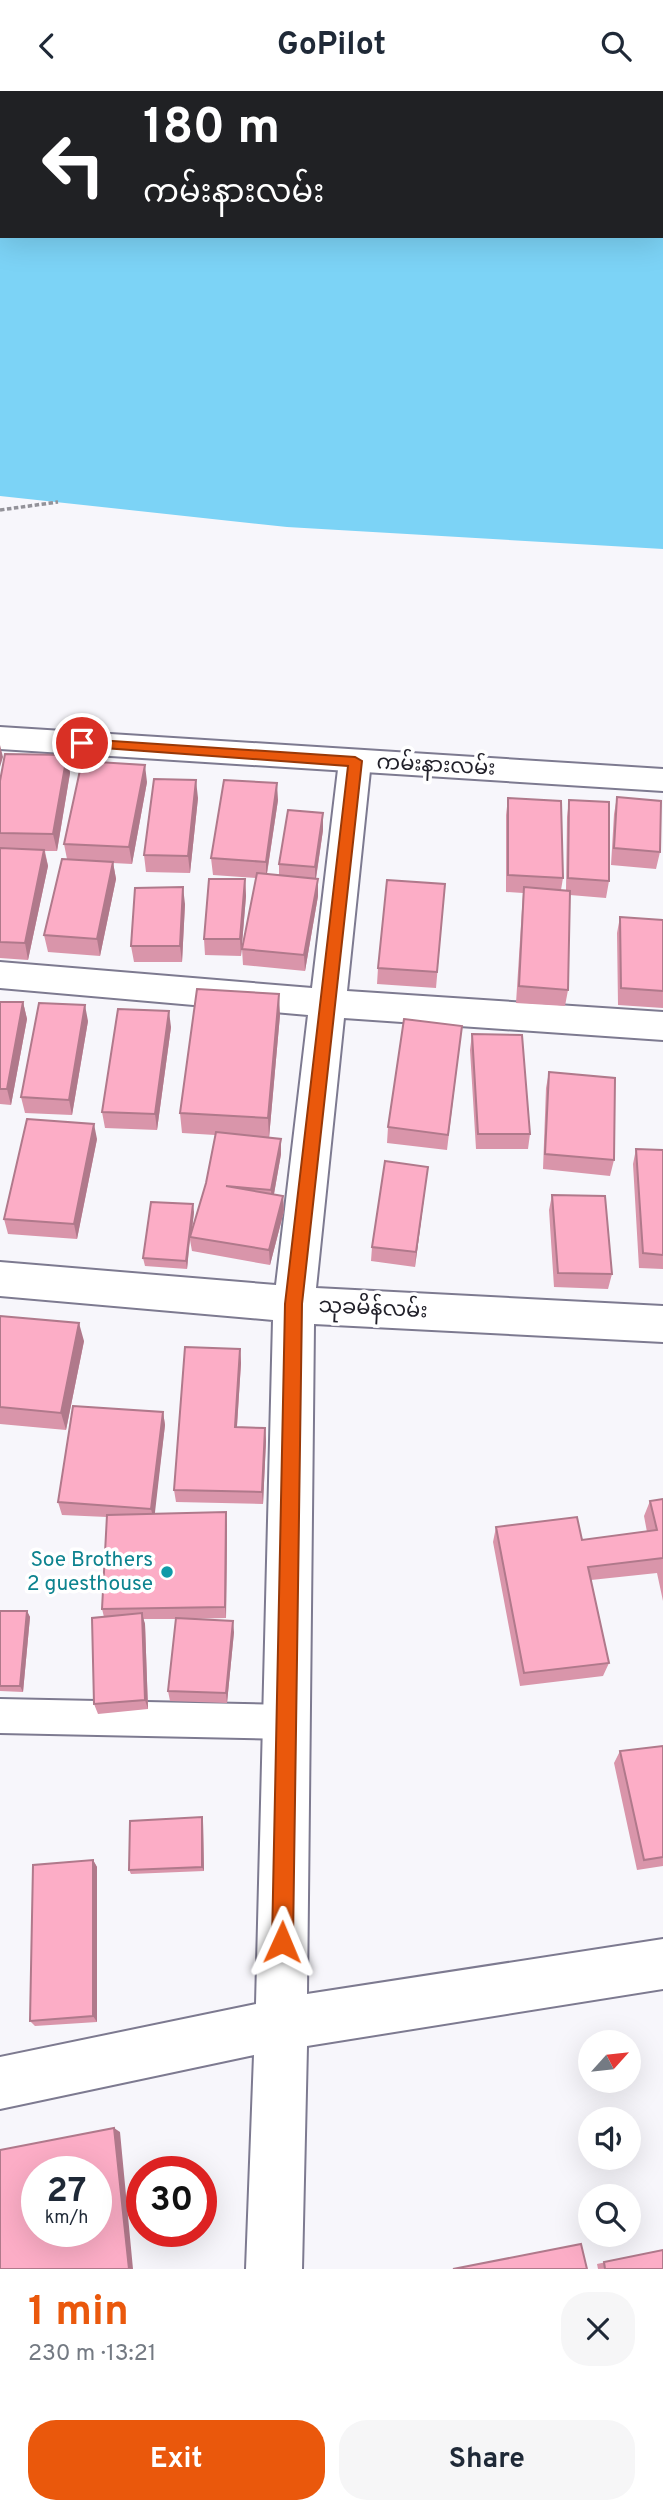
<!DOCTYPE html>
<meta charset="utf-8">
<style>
:root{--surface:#fff;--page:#f6f6f7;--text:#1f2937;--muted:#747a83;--accent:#ea580c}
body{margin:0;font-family:Overpass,"Noto Sans Myanmar",sans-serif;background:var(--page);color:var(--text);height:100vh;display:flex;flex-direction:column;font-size:26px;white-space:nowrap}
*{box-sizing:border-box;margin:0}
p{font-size:23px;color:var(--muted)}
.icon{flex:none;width:38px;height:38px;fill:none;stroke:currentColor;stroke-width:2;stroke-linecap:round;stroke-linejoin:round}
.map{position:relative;height:2178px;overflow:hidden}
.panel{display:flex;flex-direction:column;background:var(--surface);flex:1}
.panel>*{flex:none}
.hud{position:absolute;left:0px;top:0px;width:663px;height:147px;box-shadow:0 7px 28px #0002;background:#202124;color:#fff;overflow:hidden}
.needle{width:46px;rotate:63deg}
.buttons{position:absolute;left:578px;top:1939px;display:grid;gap:14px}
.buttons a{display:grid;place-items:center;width:63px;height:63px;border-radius:50%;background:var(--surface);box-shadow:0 7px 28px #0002;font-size:35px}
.speed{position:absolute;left:21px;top:2065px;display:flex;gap:14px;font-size:35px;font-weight:700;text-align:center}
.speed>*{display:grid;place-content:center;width:91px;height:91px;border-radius:50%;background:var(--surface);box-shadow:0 7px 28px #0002;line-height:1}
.speed small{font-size:18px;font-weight:400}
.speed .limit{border:10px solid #d22;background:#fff;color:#111}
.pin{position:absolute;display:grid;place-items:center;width:60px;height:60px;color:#fff;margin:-30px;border:4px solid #fff;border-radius:50%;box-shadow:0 2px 7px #0007}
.me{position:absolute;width:77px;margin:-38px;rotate:1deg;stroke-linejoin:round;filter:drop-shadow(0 0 5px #0008)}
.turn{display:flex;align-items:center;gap:24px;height:147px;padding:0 28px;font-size:32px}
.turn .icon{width:91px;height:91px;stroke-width:2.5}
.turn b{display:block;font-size:49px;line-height:60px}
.round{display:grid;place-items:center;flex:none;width:74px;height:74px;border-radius:28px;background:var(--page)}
.headline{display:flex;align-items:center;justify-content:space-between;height:119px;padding:0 28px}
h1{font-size:42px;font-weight:700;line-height:52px;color:var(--accent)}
.cta{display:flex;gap:14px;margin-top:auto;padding:14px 28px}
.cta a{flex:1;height:80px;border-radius:28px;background:var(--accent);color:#fff;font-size:28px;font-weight:700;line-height:80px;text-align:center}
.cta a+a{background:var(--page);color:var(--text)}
header{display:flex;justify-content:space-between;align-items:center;height:91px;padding:0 28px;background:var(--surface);font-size:32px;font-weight:700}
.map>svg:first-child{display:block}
.water{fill:#7cd3f6;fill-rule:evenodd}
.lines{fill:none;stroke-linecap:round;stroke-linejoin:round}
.service-casing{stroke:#7d7a90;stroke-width:4}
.minor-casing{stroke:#7d7a90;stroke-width:4}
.primary-casing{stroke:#7d7a90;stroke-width:4}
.path{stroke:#939299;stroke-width:3.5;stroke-dasharray:4.5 2.5;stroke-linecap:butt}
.service{fill:#fff;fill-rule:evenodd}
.minor{fill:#fff;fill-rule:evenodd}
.primary{fill:#fff;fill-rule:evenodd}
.wall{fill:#d995aa}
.shaded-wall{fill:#b0798b}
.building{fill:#fcadc6;stroke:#b0798b;stroke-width:2;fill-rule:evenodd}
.route{fill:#ea580c;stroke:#983908;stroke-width:2}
.culture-dot{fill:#0f9aa8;stroke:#fff;stroke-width:2.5}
.labels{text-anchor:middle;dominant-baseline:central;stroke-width:7;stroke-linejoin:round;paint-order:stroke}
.street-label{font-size:21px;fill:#22212a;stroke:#fff}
.culture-label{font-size:21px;fill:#0d838f;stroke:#fff;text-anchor:end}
</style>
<header><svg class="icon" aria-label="back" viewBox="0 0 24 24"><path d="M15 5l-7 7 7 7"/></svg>GoPilot<svg class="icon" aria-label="search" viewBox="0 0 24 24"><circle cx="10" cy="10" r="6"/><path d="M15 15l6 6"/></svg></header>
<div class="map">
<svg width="663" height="2178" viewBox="0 0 663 2178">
<rect width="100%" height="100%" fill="#f7f6fb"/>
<path class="water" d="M0 0H663V458L287 436 0 405ZM2 2H662V145H2Z"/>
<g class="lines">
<defs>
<path id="service" d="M0 1608 287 1614 299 1619 304 1631 299 1643 287 1648 0 1642Z"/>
<path id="minor" d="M355 659 366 662 371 670 347 900 663 921V949L344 927 316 1197 663 1215V1251L314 1233 307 1903 663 1848V1898L307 1955 302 2178H246L254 1964 0 2018V1966L256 1913 273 1229 0 1205V1171L276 1194 308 924 0 897V871L312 897 339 670 344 662Z"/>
<path id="primary" d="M0 636 663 678V700L0 658Z"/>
</defs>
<use href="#service" class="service-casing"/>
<use href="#minor" class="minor-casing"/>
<use href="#primary" class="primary-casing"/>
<path class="path" d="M0 419 58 411"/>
<use href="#service" class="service"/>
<use href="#minor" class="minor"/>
<use href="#primary" class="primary"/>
</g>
<path class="wall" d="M67 664 70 682 57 760H45L48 775 28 869 0 867V690Z
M147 691 132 773 113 772 116 788 100 865 48 861 44 844 67 768 64 753Z
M617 706 660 761 656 778 611 774 614 723Z
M198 707 190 782 146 781 144 764Z
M508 707 563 787 561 799H566L567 726 569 709 609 790 606 807 570 804 568 899 565 915 516 912 523 802 506 801V724Z
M278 709 267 783 279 784V773L323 739 316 788H318V805L305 880 243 874 242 858 256 787 213 784 211 767Z
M245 788 246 805 241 865 205 864 204 848Z
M445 793 436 897 377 893 378 877Z
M185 813 182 871H134L131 855Z
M620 826 663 829V917L618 914 617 842Z
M0 911H23L27 928 11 1014 0 1013Z
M280 924 269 1047 281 1063 274 1103 283 1105 284 1120 270 1174 192 1160 190 1149 187 1178 145 1175 143 1167 194 1121 192 1140 206 1092 215 1044 182 1042 180 1022Z
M88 930 72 1024 25 1022 21 1006Z
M462 935 447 1059 387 1052 388 1036Z
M171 936 157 1039 105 1037 102 1021Z
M472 943 530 1043 528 1058H476L470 959Z
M549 981 614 1069 610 1085 543 1078 546 997Z
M97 1048 77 1148 8 1143 4 1128Z
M636 1058 663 1059V1178L639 1177 633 1073Z
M428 1076 415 1176 371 1170 372 1156Z
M552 1104 612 1183 608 1198 554 1196 549 1119Z
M0 1225 84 1250 66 1339 0 1333Z
M240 1258 241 1272 237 1336 265 1337 266 1350 263 1413 176 1411 174 1399Z
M163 1321 165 1334 154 1423 226 1421 227 1434 226 1527 187 1528 234 1541 227 1612 170 1610 168 1600 176 1528H143L145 1533 148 1618 98 1623 94 1613 104 1526 102 1518 107 1426 62 1424 58 1411Z
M663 1408V1510L657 1482 591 1489 609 1572 603 1585 520 1595 493 1451 496 1436 582 1449 647 1441 644 1425 650 1410Z
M0 1520H27L30 1526 23 1601 0 1600Z
M663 1655V1775L637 1779 614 1672 620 1660Z
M202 1726 203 1730 204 1780 131 1783 129 1779Z
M93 1769 97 1776V1931L35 1935 30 1930Z
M663 2159V2178H598L597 2173Z"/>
<path class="shaded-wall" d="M0 654 3 666 0 676Z
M67 664 70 682 57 760 53 743Z
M145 674 147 691 132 773 129 756Z
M196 689 198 707 190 782 188 765Z
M277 692 278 709 266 788V771Z
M323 722V739L315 793V776Z
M44 759 48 775 28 869 25 852Z
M113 771 116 788 100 865 97 848Z
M245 788 246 805 241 865 240 848Z
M318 788V805L305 880 304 864Z
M183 796 185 813 182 871 180 855Z
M279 903 280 924 269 1047 268 1027Z
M23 911 27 928 11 1014 7 998Z
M85 914 88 930 72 1024 69 1009Z
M169 920 171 936 157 1039 155 1023Z
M94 1033 97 1048 77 1148 74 1133Z
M281 1048V1063L272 1114 271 1099Z
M428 1076 426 1091 415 1176 416 1161Z
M283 1105 284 1120 270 1174 269 1159Z
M193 1113 194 1121 191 1146H190L187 1178 186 1170Z
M79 1232 84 1250 66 1339 61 1322Z
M240 1258 241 1272 236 1349 235 1336Z
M163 1321 165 1334 154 1430 151 1418Z
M265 1337 266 1350 263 1413 262 1401Z
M226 1421 227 1434 226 1527 225 1516Z
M27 1520 30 1526 23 1601 20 1595Z
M142 1522 145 1533 148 1618 145 1609Z
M233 1530 234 1541 227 1612 226 1602Z
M202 1726 203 1730 204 1780 202 1776Z
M93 1769 97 1776V1931L93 1925Z
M114 2037 120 2041 133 2178H129Z"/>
<path class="building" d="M5 663 67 664 53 743 0 742V690Z
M82 670 145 674 129 756 64 753Z
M154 688 196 689 188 765 144 764Z
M224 689 277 692 266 771 211 767Z
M617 706 661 710 660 761 614 757Z
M508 707 561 710 563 787 508 784Z
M569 709 609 711V790L568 787Z
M288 719 323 722 315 776 279 773Z
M0 757 44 759 25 852 0 851Z
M62 768 113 771 97 848 44 844Z
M257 782 318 788 304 864 242 858Z
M209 788H245L240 848H204Z
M387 789 445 793 437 881 378 877Z
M183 796 180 855H131L135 797Z
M524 796 570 800 568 899 519 895Z
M620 826 663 829V900L621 897Z
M197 898 279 903 268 1027 180 1022Z
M0 911H23L7 998H0Z
M39 912 85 914 69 1009 21 1006Z
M118 918 169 920 155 1023 102 1021Z
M404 928 462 935 448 1044 388 1036Z
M472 943 522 944 530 1043H478Z
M549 981 615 987 614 1069 545 1063Z
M27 1028 94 1033 74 1133 4 1128Z
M216 1041 281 1048 271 1099 226 1095 283 1105 269 1159 190 1146 206 1092Z
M636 1058 663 1059V1164L643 1162Z
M385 1070 428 1076 416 1161 372 1156Z
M552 1104 605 1105 612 1183 558 1182Z
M151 1111 193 1113 186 1170 143 1167Z
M0 1225 79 1232 61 1322 0 1316Z
M185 1256 240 1258 235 1336 265 1337 262 1401 174 1399Z
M73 1315 163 1321 151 1418 58 1411Z
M663 1408V1467L588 1476 609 1572 524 1582 496 1436 577 1426 582 1449 657 1439 650 1410Z
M226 1421 225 1516 102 1518 107 1424Z
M0 1520H27L20 1595H0Z
M142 1522 145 1609 94 1613 92 1527Z
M176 1527 233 1530 226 1602 168 1600Z
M663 1655V1766L644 1769 620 1660Z
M202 1726V1776L129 1779 130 1730Z
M93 1769V1925L30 1930 33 1774Z
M114 2037 129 2178H0V2059ZM37 2081H96V2140H37Z
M581 2153 587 2178H453Z
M663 2159V2178H605L604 2171Z"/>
<path class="route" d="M82 648 355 666 362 670 302 1213 293 1851 290 1858 282 1861 275 1858 272 1851 285 1213 348 675 77 655V649Z"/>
<circle class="culture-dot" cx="167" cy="1481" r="7"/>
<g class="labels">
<g class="street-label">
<text transform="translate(436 675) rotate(3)">ကမ်းနားလမ်း</text>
<text transform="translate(373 1218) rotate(3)">သုခမိန်လမ်း</text>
</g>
<g class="culture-label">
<text x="153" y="1469">Soe Brothers<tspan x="153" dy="24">2 guesthouse</tspan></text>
</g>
</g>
</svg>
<div class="buttons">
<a><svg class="needle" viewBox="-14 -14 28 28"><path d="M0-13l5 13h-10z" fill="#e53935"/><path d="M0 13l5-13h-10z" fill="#747a83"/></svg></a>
<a><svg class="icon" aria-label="sound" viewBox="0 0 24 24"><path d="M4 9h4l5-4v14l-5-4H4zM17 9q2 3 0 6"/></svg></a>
<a><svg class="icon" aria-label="search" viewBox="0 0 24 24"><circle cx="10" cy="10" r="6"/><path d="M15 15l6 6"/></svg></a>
</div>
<div class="speed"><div>27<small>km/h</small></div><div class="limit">30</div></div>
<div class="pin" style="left:82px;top:652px;background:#d93025"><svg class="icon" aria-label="arrive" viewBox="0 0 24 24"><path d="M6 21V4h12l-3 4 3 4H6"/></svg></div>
<svg class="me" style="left:282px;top:1851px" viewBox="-20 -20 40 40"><path d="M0-17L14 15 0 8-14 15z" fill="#ea580c" stroke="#fff" stroke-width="4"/></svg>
<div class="hud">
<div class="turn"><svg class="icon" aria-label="left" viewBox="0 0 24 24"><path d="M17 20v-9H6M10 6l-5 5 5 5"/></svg><div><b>180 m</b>ကမ်းနားလမ်း</div></div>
</div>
</div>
<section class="panel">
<div class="headline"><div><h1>1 min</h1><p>230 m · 13:21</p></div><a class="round"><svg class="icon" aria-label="close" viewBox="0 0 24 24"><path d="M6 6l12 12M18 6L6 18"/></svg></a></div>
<div class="cta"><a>Exit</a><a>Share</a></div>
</section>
